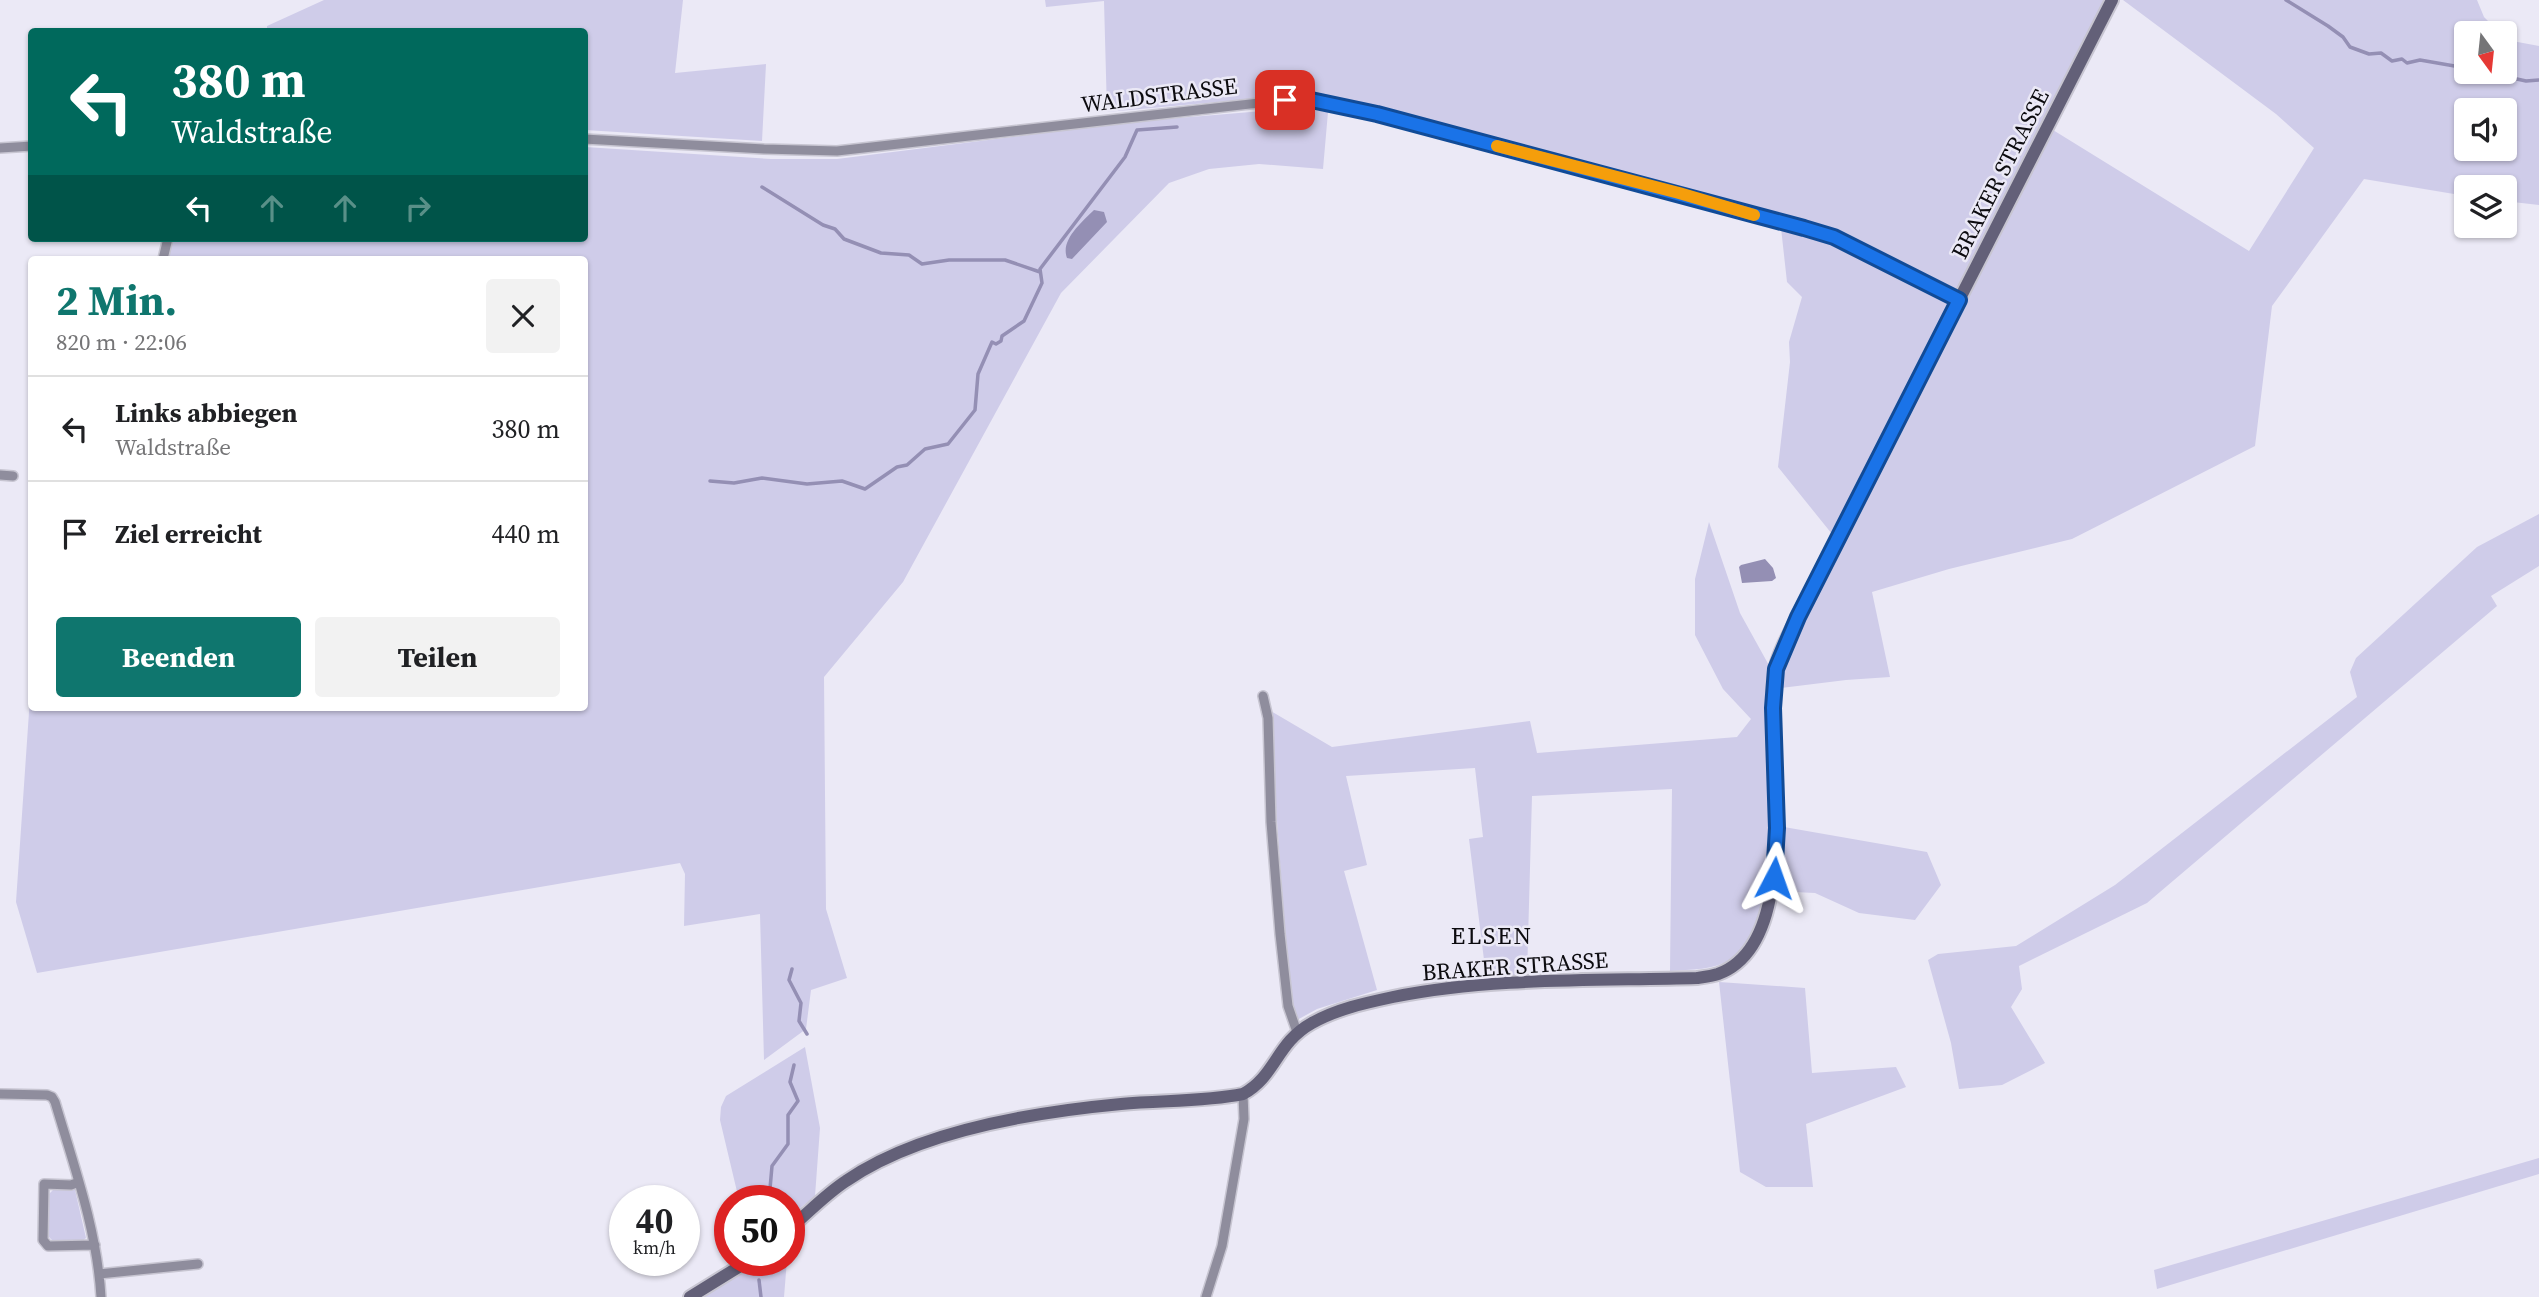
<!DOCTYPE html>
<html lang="de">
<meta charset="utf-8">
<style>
:root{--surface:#fff;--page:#f2f2f2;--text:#202124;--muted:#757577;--line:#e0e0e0;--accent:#0f766e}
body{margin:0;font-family:"Source Serif 4",serif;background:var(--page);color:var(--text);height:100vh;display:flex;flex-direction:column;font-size:26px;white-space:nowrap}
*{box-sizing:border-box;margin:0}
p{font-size:23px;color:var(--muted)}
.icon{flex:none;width:38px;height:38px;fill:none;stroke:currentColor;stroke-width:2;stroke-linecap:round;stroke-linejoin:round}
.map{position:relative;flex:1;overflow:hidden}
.drawer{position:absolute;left:28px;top:256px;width:560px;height:455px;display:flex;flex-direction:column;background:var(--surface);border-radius:7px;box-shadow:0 2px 5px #0004}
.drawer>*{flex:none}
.guide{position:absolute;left:28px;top:28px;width:560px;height:214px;border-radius:7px;box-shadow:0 2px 5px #0004;background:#00695c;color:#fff;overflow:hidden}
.needle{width:46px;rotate:165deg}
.buttons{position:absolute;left:2454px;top:21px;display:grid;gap:14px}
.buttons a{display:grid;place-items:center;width:63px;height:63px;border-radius:7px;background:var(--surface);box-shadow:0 2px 5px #0004;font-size:35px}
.speed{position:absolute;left:609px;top:1185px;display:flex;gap:14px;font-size:35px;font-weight:700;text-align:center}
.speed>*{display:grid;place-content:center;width:91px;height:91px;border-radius:50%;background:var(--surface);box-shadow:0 2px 5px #0004;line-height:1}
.speed small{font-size:18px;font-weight:400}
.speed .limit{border:10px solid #d22;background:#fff;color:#111}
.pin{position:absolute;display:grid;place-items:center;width:60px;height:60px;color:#fff;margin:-30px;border-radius:14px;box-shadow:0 4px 10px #0006}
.me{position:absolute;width:77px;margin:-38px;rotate:4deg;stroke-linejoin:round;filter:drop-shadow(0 0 5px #0008)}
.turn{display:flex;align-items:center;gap:24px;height:147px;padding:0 28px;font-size:32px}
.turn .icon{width:91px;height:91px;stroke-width:2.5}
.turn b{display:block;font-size:49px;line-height:60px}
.lanes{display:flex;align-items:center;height:66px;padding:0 28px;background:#0003;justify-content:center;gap:35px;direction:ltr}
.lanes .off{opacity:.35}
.round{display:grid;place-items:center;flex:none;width:74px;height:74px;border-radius:7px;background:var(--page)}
.head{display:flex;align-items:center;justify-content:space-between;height:119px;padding:0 28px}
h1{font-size:42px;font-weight:700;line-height:52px;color:var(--accent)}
.cta{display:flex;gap:14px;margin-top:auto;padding:14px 28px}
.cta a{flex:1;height:80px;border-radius:7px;background:var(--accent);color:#fff;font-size:28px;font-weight:700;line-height:80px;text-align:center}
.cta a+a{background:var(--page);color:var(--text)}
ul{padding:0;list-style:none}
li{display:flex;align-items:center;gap:21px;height:105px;padding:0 28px;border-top:2px solid var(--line)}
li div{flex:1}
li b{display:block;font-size:26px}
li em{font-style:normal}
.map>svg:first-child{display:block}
.green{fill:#cfcce9;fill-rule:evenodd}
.water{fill:#948fb4}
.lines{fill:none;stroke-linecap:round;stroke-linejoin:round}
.stream{stroke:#948fb4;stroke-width:3.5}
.minor-casing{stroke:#c7c5d1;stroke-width:12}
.secondary-casing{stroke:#c7c5d1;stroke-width:16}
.minor{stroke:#8f8d9d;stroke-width:9}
.secondary{stroke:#636078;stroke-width:12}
.route-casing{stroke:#114b97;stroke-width:18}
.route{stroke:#1a73e8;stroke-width:12}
.slow{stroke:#f59e0b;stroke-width:12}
.labels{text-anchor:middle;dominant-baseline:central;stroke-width:5;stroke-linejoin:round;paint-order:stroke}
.street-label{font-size:23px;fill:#0c0b0f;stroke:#ebe9f6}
.neighbourhood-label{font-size:24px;letter-spacing:2px;fill:#0c0b0f;stroke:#ebe9f6}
</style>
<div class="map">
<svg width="2539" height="1297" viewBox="0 0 2539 1297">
<rect width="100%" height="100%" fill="#ebe9f6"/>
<path class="green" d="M324 0H683L675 73 766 64 762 141 585 130 584 32 267 31V26Z
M1045 0H2120L2053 130 2249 251 2314 148 2276 114 2123 0H2477L2484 17 2500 33H2466V72H2504V37L2507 40 2539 46V205L2504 201V187H2466V196L2364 179 2272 306 2255 446 2072 539 1949 569 1872 592 1890 677 1846 680 1781 688 1780 714 1768 729C1768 786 1781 920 1732 958 1715 971 1690 969 1670 971L1672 789 1532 796 1527 976H1486L1469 839 1483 837 1475 768 1346 776 1367 865 1344 871 1377 990 1317 1009 1297 1020 1290 1000 1269 710 1332 747 1530 721 1537 753 1737 737 1751 719 1723 689 1695 635V579L1709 522 1740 613 1771 669 1793 613 1832 534 1778 467 1790 362 1789 342 1802 297 1787 282 1780 219 1633 178 1304 94 1107 112 1104 1 1046 7ZM2466 110H2504V149H2466Z
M1299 108 1328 112 1323 169 1259 164 1209 169 1169 183 1061 293 903 582 824 677 826 909 847 978 811 990 806 1029 764 1060 760 914 684 926 685 874 680 863 37 973 16 902 31 683 32 707H584V259H166L171 238H584L585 147 771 159H837L1130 122Z
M2539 514V566L2491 596 2497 606 2147 903 2019 966 2022 989 2011 1007 2045 1063 2002 1085 1959 1089 1951 1043 1928 960 1938 954 2016 946 2115 885 2357 697 2350 672 2356 658 2477 547Z
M1784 827 1927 852 1941 885 1915 920 1859 913 1815 893 1775 891 1781 867Z
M1719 982 1805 988 1812 1073 1896 1067 1906 1087 1806 1124 1813 1187H1766L1740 1172Z
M805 1047 820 1128 815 1196 789 1217V1200H739L720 1120 721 1107 726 1096Z
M2539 1158V1174L2157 1289 2154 1270Z
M53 1190H75L86 1238 82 1241H53L48 1236 49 1194Z
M764 1260H787L784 1297H701Z"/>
<path class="water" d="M1094 210 1104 212 1107 222 1072 259 1067 258C1060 240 1082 222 1094 210Z
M1765 559 1773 568 1776 578 1772 581 1742 583 1739 567 1741 565Z"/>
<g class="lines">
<path class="stream" d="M2286 0 2328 26 2343 37 2350 47 2369 54 2381 53 2392 61 2402 59 2407 63 2420 60 2466 68
M2485 72 2526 81 2539 80
M762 187 823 225 835 229 844 239 881 253 909 255 922 264 949 260H1005L1040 272
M710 481 734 483 762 478 807 484 842 481 865 489 897 467 907 465 925 449 948 444 975 410 978 374 992 342 996 344 1001 341 1002 336 1024 321 1042 283 1040 269 1125 157 1137 130 1177 127
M792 969 789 980 801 1003 799 1021 807 1034
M769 1200 772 1166 788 1144V1115L798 1101 790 1082 794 1065
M759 1280 761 1297"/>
<defs>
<path id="minor" d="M584 139 764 149 837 151 1285 100H1311L1377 114 1804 228 1834 237 1959 300
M0 148 32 146
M163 259 168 238
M0 475 13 476
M1263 696 1268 718 1271 822 1280 934 1288 1006 1297 1032
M0 1094 47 1095 52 1097 55 1102C74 1166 97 1230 101 1297
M79 1182 71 1185 44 1184 43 1240 48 1246 95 1245
M99 1274 198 1264
M1206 1297 1222 1246 1244 1119 1243 1094"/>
<path id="secondary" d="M789 1229C808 1213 826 1194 846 1181 918 1131 1035 1112 1121 1104 1162 1100 1203 1102 1243 1094 1276 1076 1276 1043 1312 1023 1337 1009 1365 1003 1393 997 1492 977 1596 981 1697 978 1704 977 1712 976 1718 974 1808 941 1763 744 1775 671 1778 653 1790 633 1798 616L2112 0
M690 1297 750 1260"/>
</defs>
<use href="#minor" class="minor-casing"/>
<use href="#secondary" class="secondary-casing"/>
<use href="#minor" class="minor"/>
<use href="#secondary" class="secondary"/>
</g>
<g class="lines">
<defs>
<path id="route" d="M1285 100H1311L1377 114 1804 228 1834 237 1959 300 1798 617 1776 669 1773 708 1777 828 1774 878"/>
</defs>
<use href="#route" class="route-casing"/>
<use href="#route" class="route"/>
<path class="slow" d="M1497 146 1679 193 1754 215"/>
</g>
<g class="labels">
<g class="street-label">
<text transform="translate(1159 95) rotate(-7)">WALDSTRASSE</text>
<text transform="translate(2000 174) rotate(-63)">BRAKER STRASSE</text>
<text transform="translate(1515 966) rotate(-4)">BRAKER STRASSE</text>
</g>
<g class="neighbourhood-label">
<text x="1492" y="935">ELSEN</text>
</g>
</g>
</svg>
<div class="buttons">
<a><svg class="needle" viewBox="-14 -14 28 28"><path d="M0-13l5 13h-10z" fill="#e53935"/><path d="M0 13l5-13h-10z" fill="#757577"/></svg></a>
<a><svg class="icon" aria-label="sound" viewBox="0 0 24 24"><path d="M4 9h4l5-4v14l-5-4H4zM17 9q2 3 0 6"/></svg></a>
<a><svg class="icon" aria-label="layers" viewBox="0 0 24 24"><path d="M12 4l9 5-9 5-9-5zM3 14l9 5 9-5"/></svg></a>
</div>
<div class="speed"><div>40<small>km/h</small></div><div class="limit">50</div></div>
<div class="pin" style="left:1285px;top:100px;background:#d93025"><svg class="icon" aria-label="arrive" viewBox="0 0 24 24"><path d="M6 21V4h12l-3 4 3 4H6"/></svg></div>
<svg class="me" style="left:1774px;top:878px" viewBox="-20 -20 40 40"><path d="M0-17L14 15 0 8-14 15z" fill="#1a73e8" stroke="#fff" stroke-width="4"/></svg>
<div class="guide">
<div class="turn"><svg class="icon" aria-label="left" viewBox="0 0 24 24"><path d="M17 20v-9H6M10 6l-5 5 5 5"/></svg><div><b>380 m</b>Waldstraße</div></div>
<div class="lanes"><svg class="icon" aria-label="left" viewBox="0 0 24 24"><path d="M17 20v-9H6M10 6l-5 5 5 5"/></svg><svg class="icon off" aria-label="ahead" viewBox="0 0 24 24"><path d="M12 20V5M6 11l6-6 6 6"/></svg><svg class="icon off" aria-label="ahead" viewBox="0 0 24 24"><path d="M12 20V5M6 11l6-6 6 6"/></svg><svg class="icon off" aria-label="right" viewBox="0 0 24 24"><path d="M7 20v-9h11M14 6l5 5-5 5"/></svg></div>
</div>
<section class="drawer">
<div class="head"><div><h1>2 Min.</h1><p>820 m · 22:06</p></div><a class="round"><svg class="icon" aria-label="close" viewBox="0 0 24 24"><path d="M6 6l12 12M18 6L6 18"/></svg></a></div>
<ul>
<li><svg class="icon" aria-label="left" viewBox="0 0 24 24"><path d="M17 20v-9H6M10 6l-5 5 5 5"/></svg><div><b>Links abbiegen</b><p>Waldstraße</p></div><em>380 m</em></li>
<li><svg class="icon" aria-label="arrive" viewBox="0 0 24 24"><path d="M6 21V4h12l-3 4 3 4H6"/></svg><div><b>Ziel erreicht</b></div><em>440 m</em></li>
</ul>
<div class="cta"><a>Beenden</a><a>Teilen</a></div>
</section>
</div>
